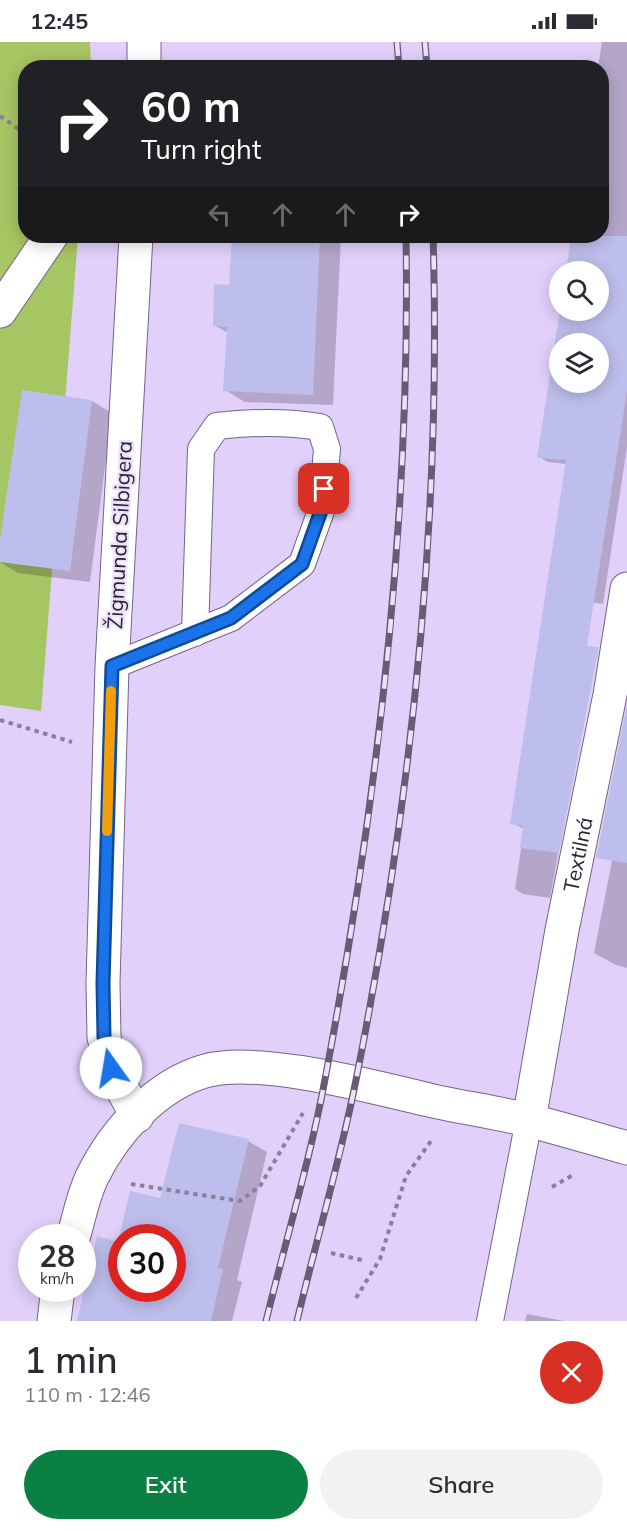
<!DOCTYPE html>
<meta charset="utf-8">
<style>
:root{--surface:#fff;--page:#f2f2f3;--text:#2b2b33;--muted:#7c7c81;--accent:#0b8043}
body{margin:0;font-family:Mulish,sans-serif;background:var(--page);color:var(--text);height:100vh;display:flex;flex-direction:column;font-size:22px;white-space:nowrap}
*{box-sizing:border-box;margin:0}
p{font-size:20px;color:var(--muted)}
.icon{flex:none;width:33px;height:33px;fill:none;stroke:currentColor;stroke-width:2;stroke-linecap:round;stroke-linejoin:round}
.map{position:relative;height:1279px;overflow:hidden}
.sheet{display:flex;flex-direction:column;background:var(--surface);flex:1}
.sheet>*{flex:none}
.banner{position:absolute;left:18px;top:18px;width:591px;height:183px;border-radius:24px;box-shadow:0 3px 15px #0003;background:#202124;color:#fff;overflow:hidden}
.buttons{position:absolute;left:549px;top:219px;display:grid;gap:12px}
.buttons a{display:grid;place-items:center;width:60px;height:60px;border-radius:50%;background:var(--surface);box-shadow:0 3px 15px #0003;font-size:30px}
.speed{position:absolute;left:18px;top:1182px;display:flex;gap:12px;font-size:30px;font-weight:700;text-align:center}
.speed>*{display:grid;place-content:center;width:78px;height:78px;border-radius:50%;background:var(--surface);box-shadow:0 3px 15px #0003;line-height:1}
.speed small{font-size:15px;font-weight:400}
.speed .limit{border:9px solid #d22;background:#fff;color:#111}
.pin{position:absolute;display:grid;place-items:center;width:51px;height:51px;color:#fff;margin:-26px;border-radius:12px;box-shadow:0 3px 9px #0006}
.me{position:absolute;width:66px;margin:-33px;rotate:347deg;stroke-linejoin:round;filter:drop-shadow(0 0 4px #0008)}
.turn{display:flex;align-items:center;gap:21px;height:126px;padding:0 24px;font-size:27px}
.turn .icon{width:78px;height:78px;stroke-width:2.5}
.turn b{display:block;font-size:42px;line-height:51px}
.lanes{display:flex;align-items:center;height:57px;padding:0 24px;background:#0003;justify-content:center;gap:30px;direction:ltr}
.lanes .off{opacity:.35}
.round{display:grid;place-items:center;flex:none;width:63px;height:63px;border-radius:32px;background:var(--page)}
.headline{display:flex;align-items:center;justify-content:space-between;height:102px;padding:0 24px}
h1{font-size:36px;font-weight:600;line-height:45px}
.primary-button{display:flex;gap:12px;margin-top:auto;padding:12px 24px}
.primary-button a{flex:1;height:69px;border-radius:36px;background:var(--accent);color:#fff;font-size:24px;font-weight:600;line-height:69px;text-align:center}
.primary-button a+a{background:var(--page);color:var(--text)}
.status{display:flex;justify-content:space-between;align-items:center;height:42px;padding:0 30px;background:var(--surface);direction:ltr}
.status svg{height:16px;fill:currentColor}
.map>svg:first-child{display:block}
.green{fill:#a6c563}
.shadow{fill:#0003;fill-rule:evenodd}
.building{fill:#bdbeec;fill-rule:evenodd}
.lines{fill:none;stroke-linecap:round;stroke-linejoin:round}
.service-casing{stroke:#746489;stroke-width:28}
.minor-casing{stroke:#746489;stroke-width:35}
.tertiary-casing{stroke:#746489;stroke-width:35}
.path{stroke:#8c7f9d;stroke-width:4;stroke-dasharray:4.5 4.5;stroke-linecap:butt}
.service{stroke:#fff;stroke-width:26}
.minor{stroke:#fff;stroke-width:33}
.tertiary{stroke:#fff;stroke-width:33}
.rail-casing{stroke:#675c75;stroke-width:7}
.rail{stroke:#ebe1fb;stroke-width:4.5;stroke-dasharray:14;stroke-linecap:butt}
.route-casing{stroke:#114b97;stroke-width:15}
.route{stroke:#1a73e8;stroke-width:10}
.slow{stroke:#f59e0b;stroke-width:10}
.labels{text-anchor:middle;dominant-baseline:central;stroke-width:4.5;stroke-linejoin:round;paint-order:stroke}
.street-label{font-size:21px;fill:#2a2333;stroke:#ebe1fb}
</style>
<div class="status"><b>12:45</b><svg viewBox="0 0 49 12"><path d="M0 12V9h3v3zM5 12V6h3v6zM10 12V3h3v9zM15 12V0h3v12zM26 1h20v11H26zM47 4h2v5h-2z"/></svg></div>
<div class="map">
<svg width="627" height="1279" viewBox="0 0 627 1279">
<rect width="100%" height="100%" fill="#e1d0fa"/>
<path class="green" d="M0 0H90L91 25 26 26V194H78L41 669 0 663Z"/>
<path class="shadow" d="M602 0H627V405L603 562 556 555 567 422 548 420 539 415 561 268H598V230H567L573 194H602V26H598ZM560 302H598V340H560Z
M233 194H341L333 363 245 360 225 348 228 291 214 283 230 244Z
M92 359 112 371 90 540 18 531 0 520V507Z
M592 623 550 856 523 852 515 847 524 787 512 781Z
M627 742V926L616 923 594 911Z
M248 1099 267 1110 237 1238 242 1240 232 1279H78L119 1201 131 1151 161 1158ZM122 1196H172V1246H122Z
M527 1272 564 1279H525Z"/>
<path class="building" d="M232 194H320L313 353 223 349 227 285 213 284 214 242 229 243Z
M571 194H627V349L587 604 599 605 559 811 520 806 523 784 510 782 566 418 537 416 560 268H598V230H566ZM560 302H598V340H560Z
M22 348 92 358 70 529 0 520V497Z
M627 663V821L596 816Z
M179 1081 249 1097 218 1226 223 1227 211 1279H77L97 1194 118 1200 130 1149 160 1156ZM122 1196H172V1246H122Z"/>
<g class="lines">
<defs>
<path id="service" d="M112 624 231 576 302 522 322 466 327 407 320 385C285 379 252 380 217 384L201 407 195 591
M490 1279 529 1078"/>
<g id="minor">
<path d="M144 26V0"/>
<path d="M136 194 112 624 103 941 104 995 111 1026 137 1074"/>
<path d="M0 269 51 194"/>
<path id="s1" d="M529 1078 562 888 610 653 627 547"/>
</g>
<path id="tertiary" d="M73 1196C79 1176 83 1154 92 1135 114 1090 156 1043 205 1029 258 1014 373 1045 429 1058 462 1066 497 1070 531 1079 563 1087 595 1097 627 1106
M54 1279 58 1246"/>
</defs>
<use href="#service" class="service-casing"/>
<use href="#minor" class="minor-casing"/>
<use href="#tertiary" class="tertiary-casing"/>
<path class="path" d="M0 74 26 92
M0 678 72 700
M131 1142 240 1159 260 1144 303 1071
M552 1145 573 1133
M331 1211 362 1218
M356 1256 380 1217 406 1134 431 1099"/>
<use href="#service" class="service"/>
<use href="#minor" class="minor"/>
<use href="#tertiary" class="tertiary"/>
<defs>
<path id="rail" d="M397 0 399 26
M425 0 427 26
M266 1279C286 1197 311 1115 326 1032 378 756 411 475 406 194
M297 1279C316 1199 340 1119 356 1038 411 761 442 476 433 194"/>
</defs>
<use href="#rail" class="rail-casing"/>
<use href="#rail" class="rail"/>
</g>
<g class="lines">
<defs>
<path id="route" d="M111 1026 104 995 103 941 112 624 231 576 302 522 322 466 324 447"/>
</defs>
<use href="#route" class="route-casing"/>
<use href="#route" class="route"/>
<path class="slow" d="M107 789 111 649"/>
</g>
<g class="labels">
<g class="street-label">
<text transform="translate(119 493) rotate(-87)">Žigmunda Silbigera</text>
<text stroke="none"><textPath href="#s1" startOffset="270">Textilná</textPath></text>
</g>
</g>
</svg>
<div class="buttons">
<a><svg class="icon" aria-label="search" viewBox="0 0 24 24"><circle cx="10" cy="10" r="6"/><path d="M15 15l6 6"/></svg></a>
<a><svg class="icon" aria-label="layers" viewBox="0 0 24 24"><path d="M12 4l9 5-9 5-9-5zM3 14l9 5 9-5"/></svg></a>
</div>
<div class="speed"><div>28<small>km/h</small></div><div class="limit">30</div></div>
<div class="pin" style="left:324px;top:447px;background:#d93025"><svg class="icon" aria-label="arrive" viewBox="0 0 24 24"><path d="M6 21V4h12l-3 4 3 4H6"/></svg></div>
<svg class="me" style="left:111px;top:1026px" viewBox="-20 -20 40 40"><circle r="19" fill="#fff"/><path d="M0-13L10 11 0 6-10 11z" fill="#1a73e8"/></svg>
<div class="banner">
<div class="turn"><svg class="icon" aria-label="right" viewBox="0 0 24 24"><path d="M7 20v-9h11M14 6l5 5-5 5"/></svg><div><b>60 m</b>Turn right</div></div>
<div class="lanes"><svg class="icon off" aria-label="left" viewBox="0 0 24 24"><path d="M17 20v-9H6M10 6l-5 5 5 5"/></svg><svg class="icon off" aria-label="ahead" viewBox="0 0 24 24"><path d="M12 20V5M6 11l6-6 6 6"/></svg><svg class="icon off" aria-label="ahead" viewBox="0 0 24 24"><path d="M12 20V5M6 11l6-6 6 6"/></svg><svg class="icon" aria-label="right" viewBox="0 0 24 24"><path d="M7 20v-9h11M14 6l5 5-5 5"/></svg></div>
</div>
</div>
<section class="sheet">
<div class="headline"><div><h1>1 min</h1><p>110 m · 12:46</p></div><a class="round" style="background:#d93025;color:#fff"><svg class="icon" aria-label="close" viewBox="0 0 24 24"><path d="M6 6l12 12M18 6L6 18"/></svg></a></div>
<div class="primary-button"><a>Exit</a><a>Share</a></div>
</section>
